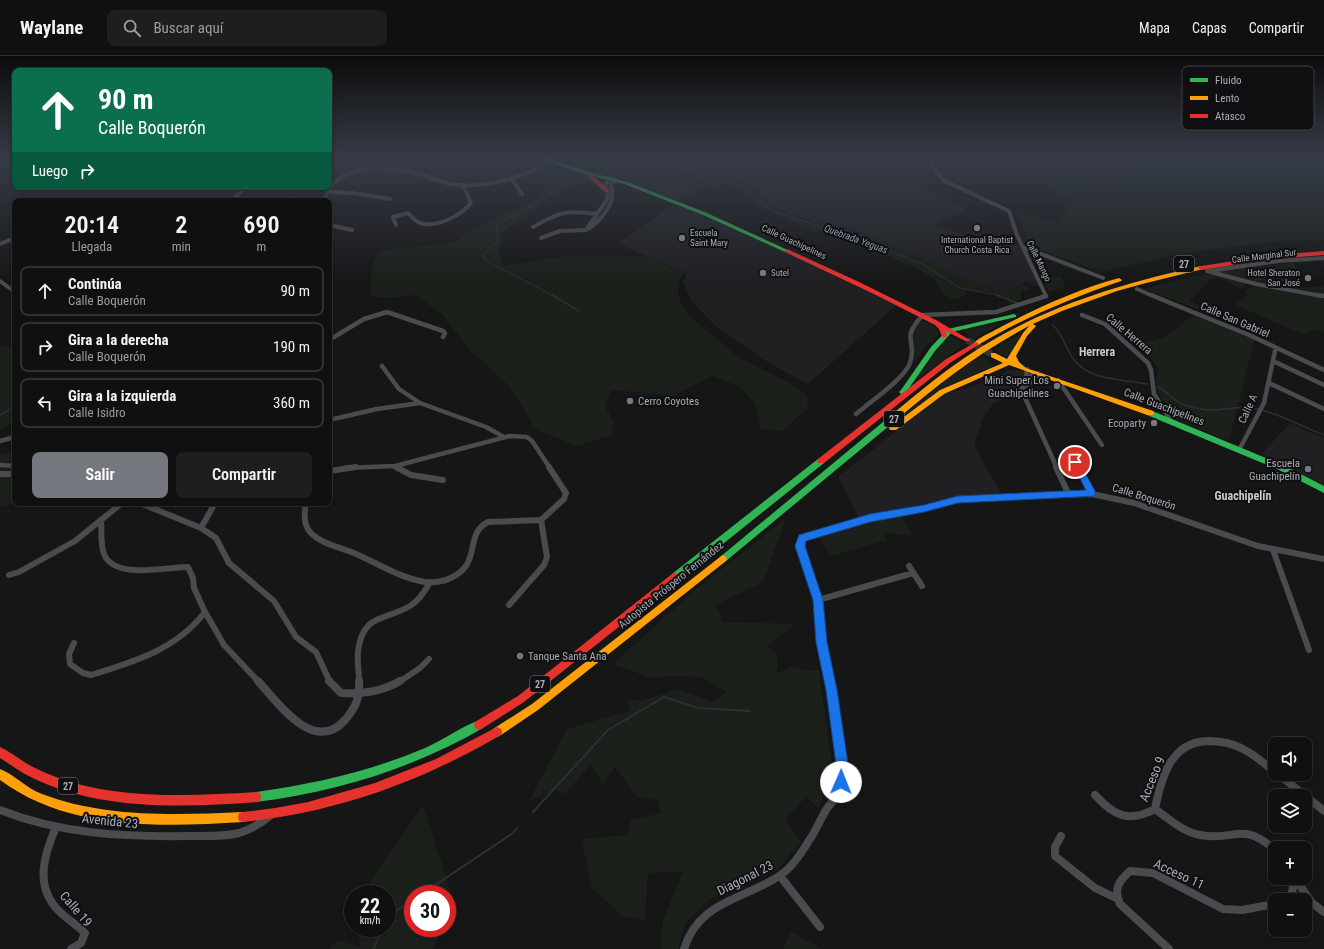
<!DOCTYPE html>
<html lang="es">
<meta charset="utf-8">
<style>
:root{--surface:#101010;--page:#1e1e1e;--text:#f1f3f6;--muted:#9c9d9f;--line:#303030;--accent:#75787e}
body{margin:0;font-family:"Roboto Condensed",sans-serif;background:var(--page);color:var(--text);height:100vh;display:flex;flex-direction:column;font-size:15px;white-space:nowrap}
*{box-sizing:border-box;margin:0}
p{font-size:13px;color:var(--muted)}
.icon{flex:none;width:22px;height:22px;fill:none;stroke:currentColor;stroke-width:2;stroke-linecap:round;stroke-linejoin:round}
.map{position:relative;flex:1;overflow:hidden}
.details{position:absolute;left:12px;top:142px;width:320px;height:308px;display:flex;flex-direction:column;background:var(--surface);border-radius:8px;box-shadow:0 2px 6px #0003,0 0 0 1px var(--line)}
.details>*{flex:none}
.banner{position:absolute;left:12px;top:12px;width:320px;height:122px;border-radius:8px;box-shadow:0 2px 6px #0003,0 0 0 1px var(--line);background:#0b6e4f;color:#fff;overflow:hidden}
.tools{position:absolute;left:1268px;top:681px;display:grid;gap:8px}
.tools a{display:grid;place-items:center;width:44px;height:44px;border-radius:8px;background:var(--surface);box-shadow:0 2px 6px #0003,0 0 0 1px var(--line);font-size:20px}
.speed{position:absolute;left:344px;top:829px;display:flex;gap:8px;font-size:20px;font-weight:700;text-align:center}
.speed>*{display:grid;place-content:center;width:52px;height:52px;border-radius:50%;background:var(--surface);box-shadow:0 2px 6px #0003,0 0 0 1px var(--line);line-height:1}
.speed small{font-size:10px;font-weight:400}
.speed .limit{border:6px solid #d22;background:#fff;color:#111}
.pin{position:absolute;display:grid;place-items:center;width:34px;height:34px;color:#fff;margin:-17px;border:2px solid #fff;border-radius:50%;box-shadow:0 1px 4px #0007}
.me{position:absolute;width:44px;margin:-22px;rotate:1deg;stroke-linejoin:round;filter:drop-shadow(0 0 3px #0008)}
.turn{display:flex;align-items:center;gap:14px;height:84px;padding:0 20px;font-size:18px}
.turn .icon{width:52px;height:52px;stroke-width:2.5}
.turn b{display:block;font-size:28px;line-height:34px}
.then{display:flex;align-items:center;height:38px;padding:0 20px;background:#0003;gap:8px;font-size:15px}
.eta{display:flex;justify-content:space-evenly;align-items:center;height:68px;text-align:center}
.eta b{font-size:24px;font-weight:600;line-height:28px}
.cta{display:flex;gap:8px;margin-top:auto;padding:8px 20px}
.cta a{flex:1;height:46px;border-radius:8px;background:var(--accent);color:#fff;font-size:16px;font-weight:600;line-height:46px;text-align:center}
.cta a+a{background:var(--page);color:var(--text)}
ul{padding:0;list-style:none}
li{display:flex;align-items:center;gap:12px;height:50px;margin:0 8px 6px;padding:0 12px;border:2px solid var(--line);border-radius:8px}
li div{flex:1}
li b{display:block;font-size:15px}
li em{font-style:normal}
header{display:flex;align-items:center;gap:24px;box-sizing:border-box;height:56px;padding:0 20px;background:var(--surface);border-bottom:1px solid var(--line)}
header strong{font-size:19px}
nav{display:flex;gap:22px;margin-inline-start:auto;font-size:14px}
.search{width:280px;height:36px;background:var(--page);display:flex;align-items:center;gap:10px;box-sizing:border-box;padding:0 14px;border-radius:8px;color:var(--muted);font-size:15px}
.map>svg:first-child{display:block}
.built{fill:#202023}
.green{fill:#1b201b}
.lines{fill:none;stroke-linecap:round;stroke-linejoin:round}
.stream-far2{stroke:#2a3136;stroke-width:1}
.stream-far1{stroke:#2a3136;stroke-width:1.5}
.stream{stroke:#2a3136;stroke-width:2}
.secondary-tunnel{stroke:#333436;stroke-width:7;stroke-dasharray:7 3.5;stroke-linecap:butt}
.street-far3{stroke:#4a4b4e;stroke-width:4}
.street-far2{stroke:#4a4b4e;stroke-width:4.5}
.street-far1{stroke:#4a4b4e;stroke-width:6}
.street{stroke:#4a4b4e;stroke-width:8}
.fast{fill:#30b455;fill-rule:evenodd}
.slow{fill:#ff9f0a;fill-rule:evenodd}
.jam{fill:#e5322d;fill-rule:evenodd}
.route{fill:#1a73e8;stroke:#114b97}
.poi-dot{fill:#75787e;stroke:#101012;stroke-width:1.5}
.labels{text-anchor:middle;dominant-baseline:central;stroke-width:4;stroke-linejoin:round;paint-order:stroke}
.far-poi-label{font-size:9px;fill:#a8adb6;stroke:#101012;text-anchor:start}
.far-street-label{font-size:9px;fill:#a8adb6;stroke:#101012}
.far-water-label{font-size:10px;font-style:italic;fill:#829bae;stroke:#101012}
.shield{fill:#101012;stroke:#7a7e85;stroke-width:1}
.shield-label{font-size:10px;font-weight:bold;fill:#a8adb6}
.street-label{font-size:11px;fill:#a8adb6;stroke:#101012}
.poi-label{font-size:11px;fill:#a8adb6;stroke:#101012;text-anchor:end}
.neighbourhood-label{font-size:12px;font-weight:bold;fill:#c9cbd2;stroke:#101012}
.near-street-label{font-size:13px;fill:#a8adb6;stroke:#101012}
.key{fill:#101012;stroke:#3e3f43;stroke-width:1}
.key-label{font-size:11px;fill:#a8adb6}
</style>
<header>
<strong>Waylane</strong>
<div class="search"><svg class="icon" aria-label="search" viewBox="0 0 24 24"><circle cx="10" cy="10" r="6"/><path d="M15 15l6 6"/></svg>Buscar aquí</div>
<nav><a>Mapa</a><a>Capas</a><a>Compartir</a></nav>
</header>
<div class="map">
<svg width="1324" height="893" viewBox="0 0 1324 893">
<rect width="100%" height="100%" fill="#161616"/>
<path class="built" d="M614 101H640L615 123 595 118Z
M665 101 872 102 966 153 936 168 984 187 999 184 1020 191 1041 232 1025 226 1007 236 971 227 942 212 871 180 828 168 816 167 773 152 751 130 741 126 702 124 698 122 697 117 678 110Z
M665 113 675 118 678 123 700 133 677 144 638 129Z
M674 148 745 178 899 247 808 328 769 307 714 269 691 245 683 225 687 218 618 187Z
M1009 314 1024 315 1036 322 993 348 984 360 975 385 976 393 1002 439 953 441 904 453 858 461 838 421 944 338 972 331Z
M1290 367 1324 382V429L1261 398Z"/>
<path class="green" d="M1146 101H1247L1324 104V184L1272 186 1185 197 1101 216 1029 190 1018 156 1056 166 1074 146 1041 125 1084 120 1106 131 1143 118Z
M571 120 574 126 501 177 503 184 498 192 503 210 564 200 614 199 647 201 684 217C664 245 699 268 719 284 726 290 732 297 740 302 762 315 786 323 807 339L808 352 782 375 761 373 755 347 739 330 711 320 668 342 658 338 611 334 605 351 614 365 611 379 577 390 534 373 530 363 509 330 471 295 441 257 415 239 389 242 370 240 372 211 379 195 451 187 496 162 532 146 554 125Z
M700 124H730L749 130 772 153 816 168H827L871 180 942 212 971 227 1007 236 1023 228 1029 230V235L1021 234V244L1010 248C1002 236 980 235 966 235V238L955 244 944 239 934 223 913 209 899 206 892 201 850 182 842 183 825 176 814 175 768 155 760 151 748 138 726 127 698 132Z
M1317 204 1324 205V209L1320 205 1293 207 1299 212 1283 214 1303 232 1324 230V238L1237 223 1213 216Z
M1212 218 1243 226 1245 230 1241 233 1217 221 1211 224 1189 245 1206 252 1205 256 1143 233 1189 221Z
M1042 221H1061L1066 231 1048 236Z
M1257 230 1324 242V276L1314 273 1305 279 1235 249 1249 238 1244 235Z
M1195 259 1254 284 1229 385 1176 363 1162 343 1158 335 1156 327 1159 315 1154 306 1138 289 1164 281 1186 267 1183 266Z
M919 265C927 264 937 270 939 278L924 292 915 306 912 278Z
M1002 267 974 283 964 276 965 273 970 272Z
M1022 277 1007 301 994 293Z
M950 280 965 288 915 325 944 285Z
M0 290H15V366L0 374Z
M985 301 994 309 991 311 941 333 900 363 940 328 978 302Z
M15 396V447L0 451V399Z
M899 459 914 480 884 477 887 484 831 500 818 480 871 464Z
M786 462 763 526 716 549 722 566 795 568 767 590 778 599 777 617 795 610 804 615 819 614 833 718 818 752 806 741 785 763 801 786 777 814 710 843 686 866 678 893H662V867L683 816 648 817 645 864 622 860 592 832 581 783 627 779 631 764 661 757 657 744 637 741 615 711 603 727 590 709 565 738 554 734 529 745 567 673 629 655 627 643 641 645 679 633 713 646 727 636 701 621 674 620 651 622 613 608 694 535Z
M423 749 455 849 447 864V838H413V872H443L432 893H328L338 884 359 891 360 872H387V838H362Z
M791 876 823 893H783Z"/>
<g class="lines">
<path class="stream-far2" d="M659 101 693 120 691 125 698 129 717 126 742 129 750 134 771 154 864 185 922 208 960 232 1001 240
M583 114 590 101
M280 145 290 140 299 131
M554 240 485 204 483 199 498 185 497 169 544 143 581 117"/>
<path class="stream-far1" d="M552 239 579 255
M996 239 1018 247
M1053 269C1063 279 1066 293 1074 304 1090 325 1123 323 1147 328
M1157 331C1169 335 1173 346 1185 349 1194 352 1203 354 1212 354 1225 354 1238 350 1252 352 1277 356 1300 370 1324 379
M0 359 15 351"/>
<path class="stream" d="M533 756 608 674 664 641 698 652 750 655
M422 838 513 777 517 772
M387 867 393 857 413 844
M373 893 384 872"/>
<path class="secondary-tunnel" d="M967 284 993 299"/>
<path class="street-far3" d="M464 101 475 105
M934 101 931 108 937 117 945 125 1009 155 1017 179 1046 240
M511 122 522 138
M611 123 605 128 608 139 606 145 586 174C596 169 611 153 612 141 613 137 611 132 611 128L616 124
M328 136 353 137 390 143
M232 145 246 131
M323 145C327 138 330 130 336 125 359 107 396 112 422 119 433 122 445 128 457 129 489 132 523 121 550 105
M329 169 352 174
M396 169 393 161 408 157C412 161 415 165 420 167 436 172 461 160 471 147L463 129
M533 171C559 156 566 154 596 158
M541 182 560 175 586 174
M0 188 15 182
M1023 191 1103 222
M1207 215 1256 228 1322 240
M1209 215 1278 205 1324 202
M0 225 15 236
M1137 233 1153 240"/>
<path class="street-far2" d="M1151 239 1249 279 1324 314
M1316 239 1324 240
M1082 259 1105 268 1148 307 1151 314 1154 338 1171 365
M329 284 364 263 387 256 443 275 445 277 443 281
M1273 305 1324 329
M382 310 399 333 420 347
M1027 313 1026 322 1037 317
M1042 319 1021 333 1057 412
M1058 324 1102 389
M1269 327 1324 353
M856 358C869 347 905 322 910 307 918 284 899 284 923 259L996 256 1046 240 1045 239
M329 364 377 353 420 347 486 371 504 381
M0 385 15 381
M1239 394 1264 347 1275 295
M1075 406 1078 412
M0 409 15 410
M395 410 398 412
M344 412 395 410 510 380 527 381 532 385 550 412"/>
<path class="street-far1" d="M396 411 411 419 443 424
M1056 411 1069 439
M1078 411 1092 438
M329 415 356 411
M0 418H15
M140 447 201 472 216 482 229 507 274 545 296 581 316 596 330 626
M306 447C304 457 303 468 310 476 321 488 340 491 354 497 377 507 400 522 425 526 432 527 439 526 446 524 485 510 462 479 488 466L541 464 564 443 566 437 549 411
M101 464C102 475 100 488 104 498 114 524 166 511 188 511L193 522 194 532 205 556 224 589 259 626
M201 472 215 447
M1273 494 1309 594
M909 510 922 530
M9 519 19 516 75 485 122 447
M818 544 913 517
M509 549 544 509 547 501 541 464
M74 587 69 598 70 608 83 617 91 619C134 606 177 593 205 556
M359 626C359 616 357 605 358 595 363 557 385 565 410 550 419 545 425 535 430 526
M399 626 420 612 429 603
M829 626 822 586 818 544 800 490 803 481 870 462 924 452 958 443 1092 438 1134 447 1258 490 1324 503"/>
<path class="street" d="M258 625C278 647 314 699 345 664 356 651 360 642 359 625
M329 625 341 637C363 638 381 636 400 625
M1278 718 1324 755
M1095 739C1114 760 1129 767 1155 753 1161 723 1170 686 1208 685 1220 685 1232 687 1243 693 1255 699 1265 708 1275 716
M1155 753C1169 763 1183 776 1200 779 1236 786 1241 764 1275 794
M0 754C60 778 124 781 188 780 205 780 223 781 239 777 251 773 262 767 271 759
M56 771C44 799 34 830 59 855 67 863 77 869 85 877L81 887 71 893
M1061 780 1055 791V800L1095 832 1116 842
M780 820 820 871
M1295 822 1312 847 1324 856
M1290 844 1295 823
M684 893C699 845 743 844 779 820 792 812 802 796 810 783 817 773 821 761 828 751 831 747 835 744 837 739 849 715 834 653 829 625
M1169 893 1120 848C1113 833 1119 825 1130 815L1153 817 1223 853 1242 854 1275 848"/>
<path class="fast" d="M536 101H543L589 116 628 126 707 157 790 195 785 196 703 159 624 128 585 118Z
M1014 258 1016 259V261L952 276 935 295 905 338H901L899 336 901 334 931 291 948 273Z
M1150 354 1283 409 1324 430V437L1277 413 1147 359 1146 357 1147 355Z
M892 360 896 363 895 365 726 505 723 507 720 505 719 503 720 501 889 361Z
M821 402 825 405 824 407 678 524 675 525 672 524 671 521 672 518 818 403Z
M479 664 483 666 484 669 483 672C412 713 336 736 256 746L252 745 251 741 252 737 256 736C314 728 371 715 425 692 443 684 461 671 479 664Z"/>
<path class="slow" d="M1201 210 1204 212 1203 213 1146 227 1117 235 1062 255 1035 267 1033 268 1036 270 1027 280 1016 300 1019 306 1026 312 1153 355 1154 357 1153 359H1147L1009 309 944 338 896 374H890L889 372 940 334 1003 307 991 301V297H995L1007 303 1023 277 1029 270C979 296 937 329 895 365H889L888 363 889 361C918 337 946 313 978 293 1046 250 1123 227 1201 210Z
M1119 222 1122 224 1121 225C1071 242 1024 262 978 289H974L973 288C979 281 990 277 999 272 1037 252 1078 233 1119 222Z
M723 499 726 501 727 503 726 505 538 654 501 679 497 681 493 679 492 676 493 673 532 648 720 501Z
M0 713C15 719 26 732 42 738 105 762 176 759 243 756L247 757 248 761 247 765 243 766C161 771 69 775 0 724Z"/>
<path class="jam" d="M587 118H591L609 134V136H605L587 120Z
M787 193 857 225 936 264 970 284 969 285H965L946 275 947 280 946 281H942L939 273 935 269 876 239 785 196V194Z
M1324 195V199L1273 203 1201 214 1198 212 1201 210 1273 199Z
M976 286 978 287V289L950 307 824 407H818L817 405 818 403 946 303Z
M675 517 678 518 679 521 678 524 524 646 483 672 479 674 475 672 474 669 475 666 518 640 672 518Z
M497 671 501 673 502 676 501 679C418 727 337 756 243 766L239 765 238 761 239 757 243 756 275 752 308 746 375 727 436 703Z
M0 691C11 696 20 704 31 710 39 714 48 718 56 721 117 744 192 740 256 736L260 737 261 741 260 745 256 746C180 752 92 755 23 717 15 712 8 707 0 702Z"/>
</g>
<linearGradient id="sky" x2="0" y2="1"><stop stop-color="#0c0c0c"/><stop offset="0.45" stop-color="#363c47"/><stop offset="1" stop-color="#363c47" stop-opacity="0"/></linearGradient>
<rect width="1324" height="226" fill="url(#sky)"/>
<path class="route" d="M1075 403 1078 404 1095 435V440L958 447 924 456 870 466 806 485 805 490 823 544 827 586 837 634 848 708 845 730 841 732 837 730 835 726 836 708 826 634 816 586 813 544 795 490 799 479 870 458 924 449 958 440 1086 434 1071 406Z"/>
<g class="poi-dot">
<circle cx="977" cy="172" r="4"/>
<circle cx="682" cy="182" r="4"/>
<circle cx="763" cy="217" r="4"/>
<circle cx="1308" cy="222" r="4"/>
<circle cx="1057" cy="330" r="4"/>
<circle cx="630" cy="345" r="4"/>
<circle cx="1154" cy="367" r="4"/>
<circle cx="1308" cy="413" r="4"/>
<circle cx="520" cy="600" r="4"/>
</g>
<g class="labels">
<g class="far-poi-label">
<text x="690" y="177">Escuela<tspan x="690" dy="10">Saint Mary</tspan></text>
<text x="977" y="184" text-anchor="middle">International Baptist<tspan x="977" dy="10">Church Costa Rica</tspan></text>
<text x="771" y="217">Sutel</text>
<text x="1300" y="217" text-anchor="end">Hotel Sheraton<tspan x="1300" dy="10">San José</tspan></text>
</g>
<g class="far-street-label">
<text transform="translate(794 186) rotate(25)">Calle Guachipelines</text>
<text transform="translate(1264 200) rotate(-7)">Calle Marginal Sur</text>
<text transform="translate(1039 205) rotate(64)">Calle Mango</text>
</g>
<g class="far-water-label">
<text transform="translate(856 183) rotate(20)">Quebrada Yeguas</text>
</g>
<g class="shield">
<rect x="1174" y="200" width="20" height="16" rx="3"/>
<rect x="884" y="355" width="20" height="16" rx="3"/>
<rect x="530" y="620" width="20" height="16" rx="3"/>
<rect x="58" y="722" width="20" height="16" rx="3"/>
</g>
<g class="shield-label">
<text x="1184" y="208">27</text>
<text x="894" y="363">27</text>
<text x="540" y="628">27</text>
<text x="68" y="730">27</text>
</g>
<g class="street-label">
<text transform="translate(1235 264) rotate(23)">Calle San Gabriel</text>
<text transform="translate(1129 278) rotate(40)">Calle Herrera</text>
<text transform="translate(1164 351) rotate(21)">Calle Guachipelines</text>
<text transform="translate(1248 353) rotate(-65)">Calle A</text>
<text transform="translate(1144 441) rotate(17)">Calle Boquerón</text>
<text transform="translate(671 529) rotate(-39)">Autopista Próspero Fernández</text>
</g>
<g class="poi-label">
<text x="1049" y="324">Mini Super Los<tspan x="1049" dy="13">Guachipelines</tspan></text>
<text x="638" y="345" text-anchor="start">Cerro Coyotes</text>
<text x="1146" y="367">Ecoparty</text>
<text x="1300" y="407">Escuela<tspan x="1300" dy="13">Guachipelín</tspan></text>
<text x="528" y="600" text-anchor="start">Tanque Santa Ana</text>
</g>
<g class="neighbourhood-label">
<text x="1097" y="296">Herrera</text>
<text x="1243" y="440">Guachipelín</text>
</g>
<g class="near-street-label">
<text transform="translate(1152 723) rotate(-68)">Acceso 9</text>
<text transform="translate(110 765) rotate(6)">Avenida 23</text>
<text transform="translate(1179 818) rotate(25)">Acceso 11</text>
<text transform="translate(745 822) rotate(-27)">Diagonal 23</text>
<text transform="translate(76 853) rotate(49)">Calle 19</text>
</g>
</g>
<rect x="1182" y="10" width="132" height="64" rx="6" class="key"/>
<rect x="1190" y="22" width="18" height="4" fill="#30b455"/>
<rect x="1190" y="40" width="18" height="4" fill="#ff9f0a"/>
<rect x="1190" y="58" width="18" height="4" fill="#e5322d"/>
<g class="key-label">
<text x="1215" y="28">Fluido</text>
<text x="1215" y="46">Lento</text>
<text x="1215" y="64">Atasco</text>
</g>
</svg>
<div class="tools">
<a><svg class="icon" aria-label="sound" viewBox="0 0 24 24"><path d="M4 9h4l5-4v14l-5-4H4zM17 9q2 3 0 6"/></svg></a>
<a><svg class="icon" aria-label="layers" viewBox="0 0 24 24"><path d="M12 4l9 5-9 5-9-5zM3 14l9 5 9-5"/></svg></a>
<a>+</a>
<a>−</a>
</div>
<div class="speed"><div>22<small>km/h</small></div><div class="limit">30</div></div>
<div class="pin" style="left:1075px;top:406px;background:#d93025"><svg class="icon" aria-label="arrive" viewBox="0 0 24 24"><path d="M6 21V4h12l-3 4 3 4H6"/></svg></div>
<svg class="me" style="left:841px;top:726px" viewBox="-20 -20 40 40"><circle r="19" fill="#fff"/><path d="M0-13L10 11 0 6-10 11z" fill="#1a73e8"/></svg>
<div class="banner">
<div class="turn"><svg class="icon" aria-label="ahead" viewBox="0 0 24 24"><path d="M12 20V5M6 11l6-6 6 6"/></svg><div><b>90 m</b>Calle Boquerón</div></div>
<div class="then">Luego<svg class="icon" aria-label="right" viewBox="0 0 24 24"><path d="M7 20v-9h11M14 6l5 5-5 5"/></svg></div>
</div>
<section class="details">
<div class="eta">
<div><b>20:14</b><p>Llegada</p></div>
<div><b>2</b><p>min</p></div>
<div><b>690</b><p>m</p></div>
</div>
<ul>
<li><svg class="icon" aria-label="ahead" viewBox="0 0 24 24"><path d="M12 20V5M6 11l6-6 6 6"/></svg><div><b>Continúa</b><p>Calle Boquerón</p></div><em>90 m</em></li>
<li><svg class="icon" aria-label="right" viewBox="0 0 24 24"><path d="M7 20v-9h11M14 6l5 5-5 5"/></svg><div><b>Gira a la derecha</b><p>Calle Boquerón</p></div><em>190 m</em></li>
<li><svg class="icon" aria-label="left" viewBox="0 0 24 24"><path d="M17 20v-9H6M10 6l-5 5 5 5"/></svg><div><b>Gira a la izquierda</b><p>Calle Isidro</p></div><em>360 m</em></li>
</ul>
<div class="cta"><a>Salir</a><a>Compartir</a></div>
</section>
</div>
